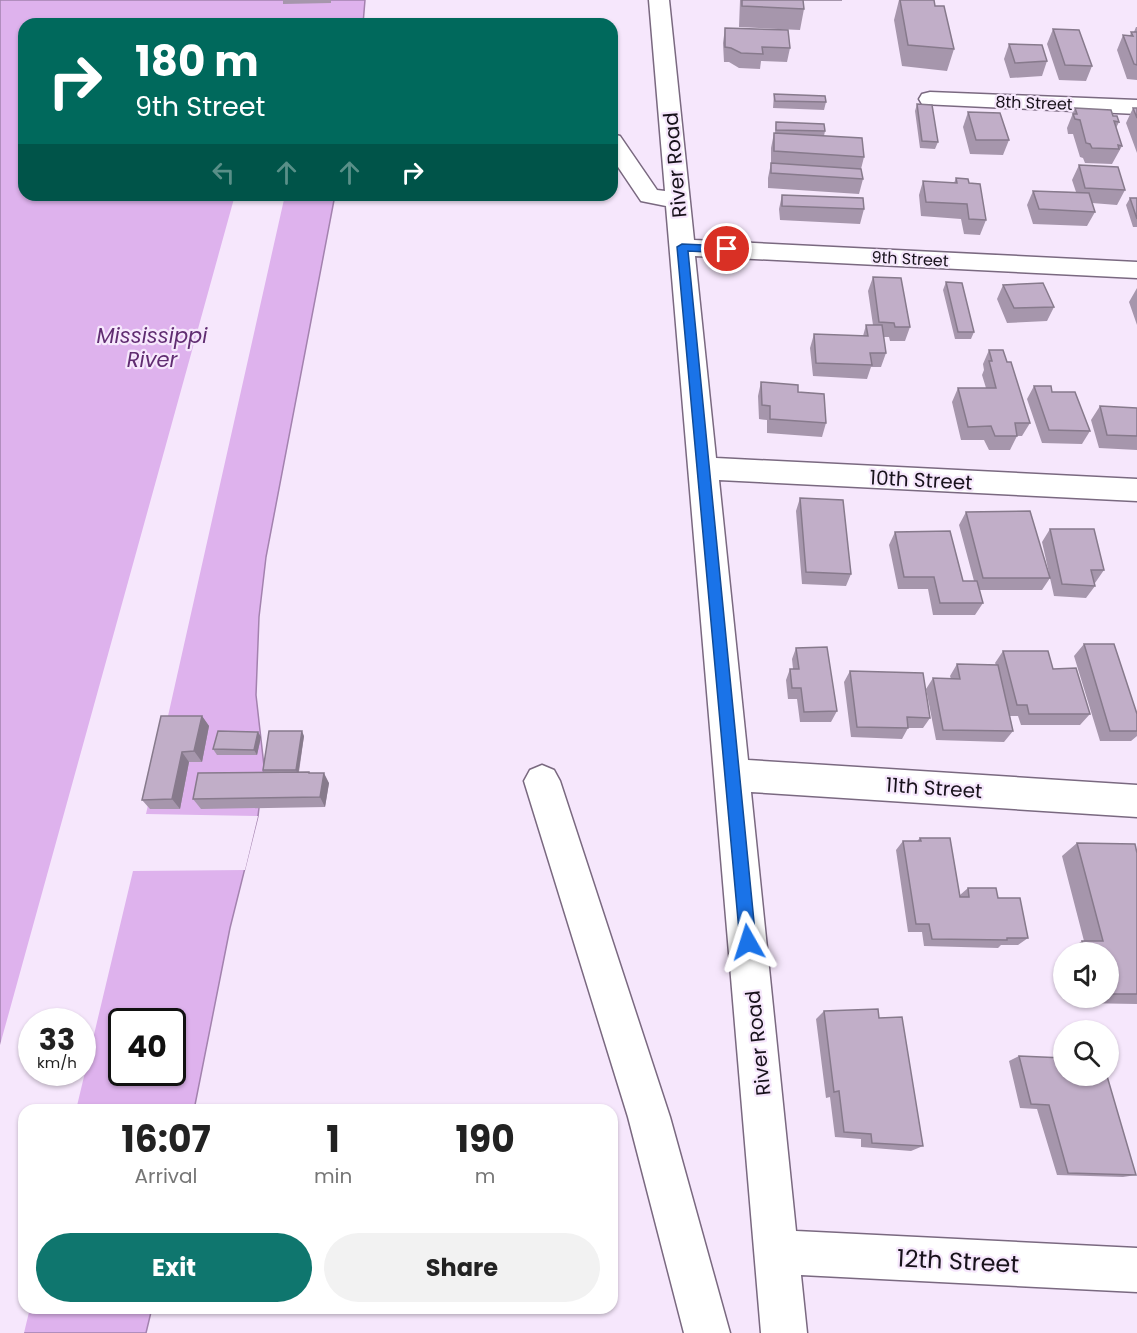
<!DOCTYPE html>
<style>
:root{--surface:#fff;--page:#f2f2f2;--text:#222;--muted:#767676;--accent:#0f766e}
body{margin:0;font-family:Poppins,sans-serif;background:var(--page);color:var(--text);height:100vh;display:flex;flex-direction:column;font-size:22px;white-space:nowrap}
*{box-sizing:border-box;margin:0}
p{font-size:20px;color:var(--muted)}
.icon{flex:none;width:33px;height:33px;fill:none;stroke:currentColor;stroke-width:2;stroke-linecap:round;stroke-linejoin:round}
.map{position:relative;flex:1;overflow:hidden}
.panel{position:absolute;left:18px;top:1104px;width:600px;height:210px;display:flex;flex-direction:column;background:var(--surface);border-radius:18px;box-shadow:0 2px 4px #0004}
.panel>*{flex:none}
.banner{position:absolute;left:18px;top:18px;width:600px;height:183px;border-radius:18px;box-shadow:0 2px 4px #0004;background:#00695c;color:#fff;overflow:hidden}
.tools{position:absolute;left:1053px;top:942px;display:grid;gap:12px}
.tools a{display:grid;place-items:center;width:66px;height:66px;border-radius:50%;background:var(--surface);box-shadow:0 2px 4px #0004;font-size:30px}
.speed{position:absolute;left:18px;top:1008px;display:flex;gap:12px;font-size:30px;font-weight:700;text-align:center}
.speed>*{display:grid;place-content:center;width:78px;height:78px;border-radius:50%;background:var(--surface);box-shadow:0 2px 4px #0004;line-height:1}
.speed small{font-size:15px;font-weight:400}
.speed .limit{border:3px solid #111;border-radius:9px;background:#fff;color:#111}
.pin{position:absolute;display:grid;place-items:center;width:51px;height:51px;color:#fff;margin:-26px;border:3px solid #fff;border-radius:50%;box-shadow:0 2px 6px #0007}
.me{position:absolute;width:66px;margin:-33px;rotate:354deg;stroke-linejoin:round;filter:drop-shadow(0 0 4px #0008)}
.turn{display:flex;align-items:center;gap:21px;height:126px;padding:0 18px;font-size:27px}
.turn .icon{width:78px;height:78px;stroke-width:2.5}
.turn b{display:block;font-size:42px;line-height:51px}
.lanes{display:flex;align-items:center;height:57px;padding:0 18px;background:#0003;justify-content:center;gap:30px;direction:ltr}
.lanes .off{opacity:.35}
.eta{display:flex;justify-content:space-evenly;align-items:center;height:102px;text-align:center}
.eta b{font-size:36px;font-weight:700;line-height:42px}
.button{display:flex;gap:12px;margin-top:auto;padding:12px 18px}
.button a{flex:1;height:69px;border-radius:36px;background:var(--accent);color:#fff;font-size:24px;font-weight:700;line-height:69px;text-align:center}
.button a+a{background:var(--page);color:var(--text)}
.map>svg:first-child{display:block}
.water{fill:#deb2ed;stroke:#a382ae;stroke-width:1.5;fill-rule:evenodd}
.pier{fill:#f6e7fc;fill-rule:evenodd}
.lines{fill:none;stroke-linecap:round;stroke-linejoin:round}
.minor-casing{stroke:#7a6980;stroke-width:3}
.minor{fill:#fff;fill-rule:evenodd}
.wall{fill:#a696ac}
.shaded-wall{fill:#877a8c}
.building{fill:#c1aec8;stroke:#877a8c;stroke-width:1.5}
.route{fill:#1a73e8;stroke:#114b97;stroke-width:1.5}
.labels{text-anchor:middle;dominant-baseline:central;stroke-width:4.5;stroke-linejoin:round;paint-order:stroke}
.far-street-label{font-size:16px;fill:#18121b;stroke:#f6e7fc}
.street-label{font-size:20px;fill:#18121b;stroke:#f6e7fc}
.water-label{font-size:21px;font-style:italic;fill:#602c71;stroke:#f6e7fc}
.near-street-label{font-size:24px;fill:#18121b;stroke:#f6e7fc}
</style>
<div class="map">
<svg width="1137" height="1333" viewBox="0 0 1137 1333">
<rect width="100%" height="100%" fill="#f6e7fc"/>
<path class="water" d="M0 0H365L363 24H24V195H335L266 557 259 617 256 695 264 766 258 816 230 928 194 1110H24V1308H152L146 1333H0ZM32 1022H82V1072H32ZM122 1022H172V1072H122Z"/>
<path class="pier" d="M235 195H285L146 814 258 816 245 870 133 871 76 1110H24V1308H30L24 1333H0V1045ZM32 1022H82V1072H32Z"/>
<g class="lines">
<defs>
<path id="minor" d="M649 0H669L694 240 1137 262V278L695 256 716 458 1137 479V501L719 480 748 760 1137 785V817L751 792 796 1231 1137 1248V1292L801 1275 807 1333H761L666 206 641 201 612 158V134L620 136 657 190 665 191Z
M930 92 1137 100V114L922 104 919 99 922 94Z
M542 765 554 770 560 781 670 1117 730 1333H684L628 1117 524 781 530 770Z"/>
</defs>
<use href="#minor" class="minor-casing"/>
<use href="#minor" class="minor"/>
</g>
<path class="wall" d="M283 0H331V3L283 4Z
M740 0H842V1H803L804 9 800 30 739 27Z
M899 0H934L935 6 954 49 947 71 902 66 894 20Z
M1136 27H1137V80L1127 79 1117 50 1123 35 1130 36 1131 32H1134Z
M725 28 790 48 787 62 761 61 760 69 739 68 729 62H724L723 43Z
M1053 29 1092 66 1086 81 1059 80 1047 44Z
M1009 44 1047 61 1042 76 1010 78 1004 59Z
M774 94 826 102 824 110 773 108Z
M917 104 938 142 935 149 920 148 915 111Z
M1075 108 1113 116 1119 122 1116 128 1122 146 1112 164 1085 163 1083 158 1080 157 1073 134H1068L1067 128Z
M1133 108H1137V153L1126 123Z
M968 112 1009 140 1003 155 970 154 963 127Z
M776 122 825 131 824 136 864 157 861 169 863 179 859 194 768 188V178L771 163V148L774 133H775Z
M1079 165 1125 190 1117 205 1092 203 1095 212 1087 226 1033 224 1027 205 1033 191 1076 192 1072 180Z
M956 178 969 183 986 220 980 235 964 234 961 219 921 216 919 195 923 181 954 183Z
M782 195 864 209 860 224 780 220 779 209Z
M1130 198H1137V227H1133L1126 205Z
M873 277 910 327 905 341H890L889 337H883L886 353 881 367H871L867 379 813 376 810 348 814 334 863 336 866 325H873L868 291Z
M946 282 974 332 971 339H955L943 290Z
M1003 285 1054 307 1047 321 1007 323 997 299Z
M1137 288V325L1129 302Z
M989 350 1007 362 1030 423 1022 436H1017L1010 450H989L984 440H961L952 402 958 388H986L982 375 984 370 983 364Z
M761 382 798 392 826 423 822 437 767 433V420L759 419 758 396Z
M1034 386 1052 392 1090 431 1082 444 1042 443 1027 399Z
M1100 406 1137 408V450L1099 448 1091 420Z
M800 498 851 574 846 586 802 584 796 511Z
M966 512 1049 573 1042 542 1050 529 1104 570 1095 583V586L1086 598 1054 596 1050 578 1042 590H979L983 603 975 615H933L928 589H898L889 545 895 532 963 581H974L959 525Z
M1084 644 1137 714V736L1131 741H1100L1074 656Z
M796 648 837 711 831 722H800L797 699H788L786 680 790 669H793L792 659Z
M1003 651 1053 669 1090 714 1080 725H1021L1018 716H1010L1013 731 1004 742 936 740 926 689 933 678 951 679 950 676 957 664 996 665 995 663Z
M850 671 930 718 923 728H908L902 739 851 737 844 682Z
M202 716 209 726 202 762H189L180 809H150L142 800Z
M258 732 261 737 257 755H217L213 749Z
M304 736 299 772 310 773 329 783 325 807 201 809 193 799 264 772 263 770Z
M920 838 960 895 968 888 998 898 1028 938 1018 945H1001L998 948 924 946 922 932H908L896 850 903 841H917Z
M1077 843 1137 853V1004L1079 1003 1077 998H1108V952H1066L1082 941H1084L1062 856Z
M824 1011 879 1018 923 1146 911 1151 861 1147V1139L835 1137 830 1097 826 1098 816 1019Z
M1019 1056 1136 1175 1123 1177 1057 1175 1037 1109 1020 1108 1009 1061Z"/>
<path class="shaded-wall" d="M202 716 209 726 202 762 194 751Z
M302 731 304 736 298 775 296 770Z
M258 732 261 737 257 755 254 750Z
M182 752 189 762 180 809 172 799Z
M324 773 329 783 325 807 320 797Z"/>
<path class="building" d="M742 0H803L804 9 742 6Z
M900 0H934L935 6H944L954 49 908 45Z
M725 28 788 30 790 48 762 47 763 54 741 53 731 48 725 47Z
M1053 29 1079 30 1092 66 1065 65Z
M1131 32H1137V65L1134 64 1123 35 1133 36Z
M1009 44 1042 45 1047 61 1015 63Z
M774 94 825 96 826 102 775 101Z
M917 104 932 105 938 142 922 141Z
M1075 108 1111 110 1113 116H1117L1119 122 1114 121 1122 146 1118 145 1119 149 1092 148 1090 144 1086 143 1080 120 1075 119 1073 114H1077Z
M1133 108H1137V118Z
M968 112 1000 113 1009 140H976Z
M776 122 824 124 825 131 776 130Z
M774 133 862 138 864 157 774 151Z
M771 163 861 169 863 179 771 173Z
M1079 165 1118 167 1125 190 1085 188Z
M956 178 968 179 969 183 980 184 986 220 969 219 967 204 926 202 923 181 957 183Z
M1033 191 1089 193 1095 212 1039 209Z
M782 195 863 198 864 209 782 206Z
M1130 198H1137V219Z
M873 277 901 278 910 327H895L894 323 879 322Z
M946 282 962 283 974 332H958Z
M1043 283 1054 307 1014 308 1003 285Z
M866 325H882L886 353H870L872 365 816 363 814 334 868 336Z
M989 350H1003L1007 362H1011L1030 423H1015L1017 436H995L991 426 968 427 958 388H996L989 361H992Z
M761 382 798 385V392L824 394 826 423 770 419V406L762 405Z
M1034 386H1051L1052 392H1075L1090 431 1049 430Z
M1100 406 1137 408V436L1107 435Z
M800 498 843 500 851 574 806 572Z
M1030 511 1050 578H983L966 512Z
M1050 529H1094L1104 570H1091L1095 586 1062 584Z
M950 531 963 581H977L983 603H940L934 577H904L895 532Z
M1084 644H1114L1137 714V731H1110Z
M827 647 837 711 804 712 801 688H792L790 669H799L796 648Z
M1003 651H1048L1053 669 1076 668 1090 714H1029L1027 705H1017Z
M957 664 998 665 1013 731 943 730 933 678 960 679Z
M850 671 923 673 930 718 907 717 908 728 857 727Z
M161 716H202L194 751 182 752 172 799 142 800Z
M218 731 258 732 254 750 213 749Z
M269 731H302L296 770H263Z
M309 772V773H324L320 797 193 799 198 773Z
M920 838H950L960 897H969L968 888H996L998 898H1020L1028 938H1007V940L932 939 929 924H916L903 841H921Z
M1077 843 1135 844 1137 853V994H1108V952H1085L1082 941H1103Z
M878 1009 879 1018 902 1017 923 1146 872 1143 871 1134 844 1132 839 1091 834 1092 824 1011Z
M1019 1056 1064 1058V1076H1107L1136 1175 1068 1173 1049 1105 1031 1104Z"/>
<path class="route" d="M682 244 727 246 732 249 727 253 688 251 756 942 753 947 748 950 742 947 740 942 677 247Z"/>
<g class="labels">
<g class="far-street-label">
<text transform="translate(1034 103) rotate(2)">8th Street</text>
<text transform="translate(910 259) rotate(3)">9th Street</text>
</g>
<g class="street-label">
<text transform="translate(675 165) rotate(-95)">River Road</text>
<text transform="translate(921 480) rotate(3)">10th Street</text>
<text transform="translate(934 788) rotate(4)">11th Street</text>
<text transform="translate(758 1043) rotate(-96)">River Road</text>
</g>
<g class="water-label">
<text x="152" y="335">Mississippi<tspan x="152" dy="24">River</tspan></text>
</g>
<g class="near-street-label">
<text transform="translate(958 1261) rotate(3)">12th Street</text>
</g>
</g>
</svg>
<div class="tools">
<a><svg class="icon" aria-label="sound" viewBox="0 0 24 24"><path d="M4 9h4l5-4v14l-5-4H4zM17 9q2 3 0 6"/></svg></a>
<a><svg class="icon" aria-label="search" viewBox="0 0 24 24"><circle cx="10" cy="10" r="6"/><path d="M15 15l6 6"/></svg></a>
</div>
<div class="speed"><div>33<small>km/h</small></div><div class="limit">40</div></div>
<div class="pin" style="left:727px;top:249px;background:#d93025"><svg class="icon" aria-label="arrive" viewBox="0 0 24 24"><path d="M6 21V4h12l-3 4 3 4H6"/></svg></div>
<svg class="me" style="left:748px;top:942px" viewBox="-20 -20 40 40"><path d="M0-17L14 15 0 8-14 15z" fill="#1a73e8" stroke="#fff" stroke-width="4"/></svg>
<div class="banner">
<div class="turn"><svg class="icon" aria-label="right" viewBox="0 0 24 24"><path d="M7 20v-9h11M14 6l5 5-5 5"/></svg><div><b>180 m</b>9th Street</div></div>
<div class="lanes"><svg class="icon off" aria-label="left" viewBox="0 0 24 24"><path d="M17 20v-9H6M10 6l-5 5 5 5"/></svg><svg class="icon off" aria-label="ahead" viewBox="0 0 24 24"><path d="M12 20V5M6 11l6-6 6 6"/></svg><svg class="icon off" aria-label="ahead" viewBox="0 0 24 24"><path d="M12 20V5M6 11l6-6 6 6"/></svg><svg class="icon" aria-label="right" viewBox="0 0 24 24"><path d="M7 20v-9h11M14 6l5 5-5 5"/></svg></div>
</div>
<section class="panel">
<div class="eta">
<div><b>16:07</b><p>Arrival</p></div>
<div><b>1</b><p>min</p></div>
<div><b>190</b><p>m</p></div>
</div>
<div class="button"><a>Exit</a><a>Share</a></div>
</section>
</div>
